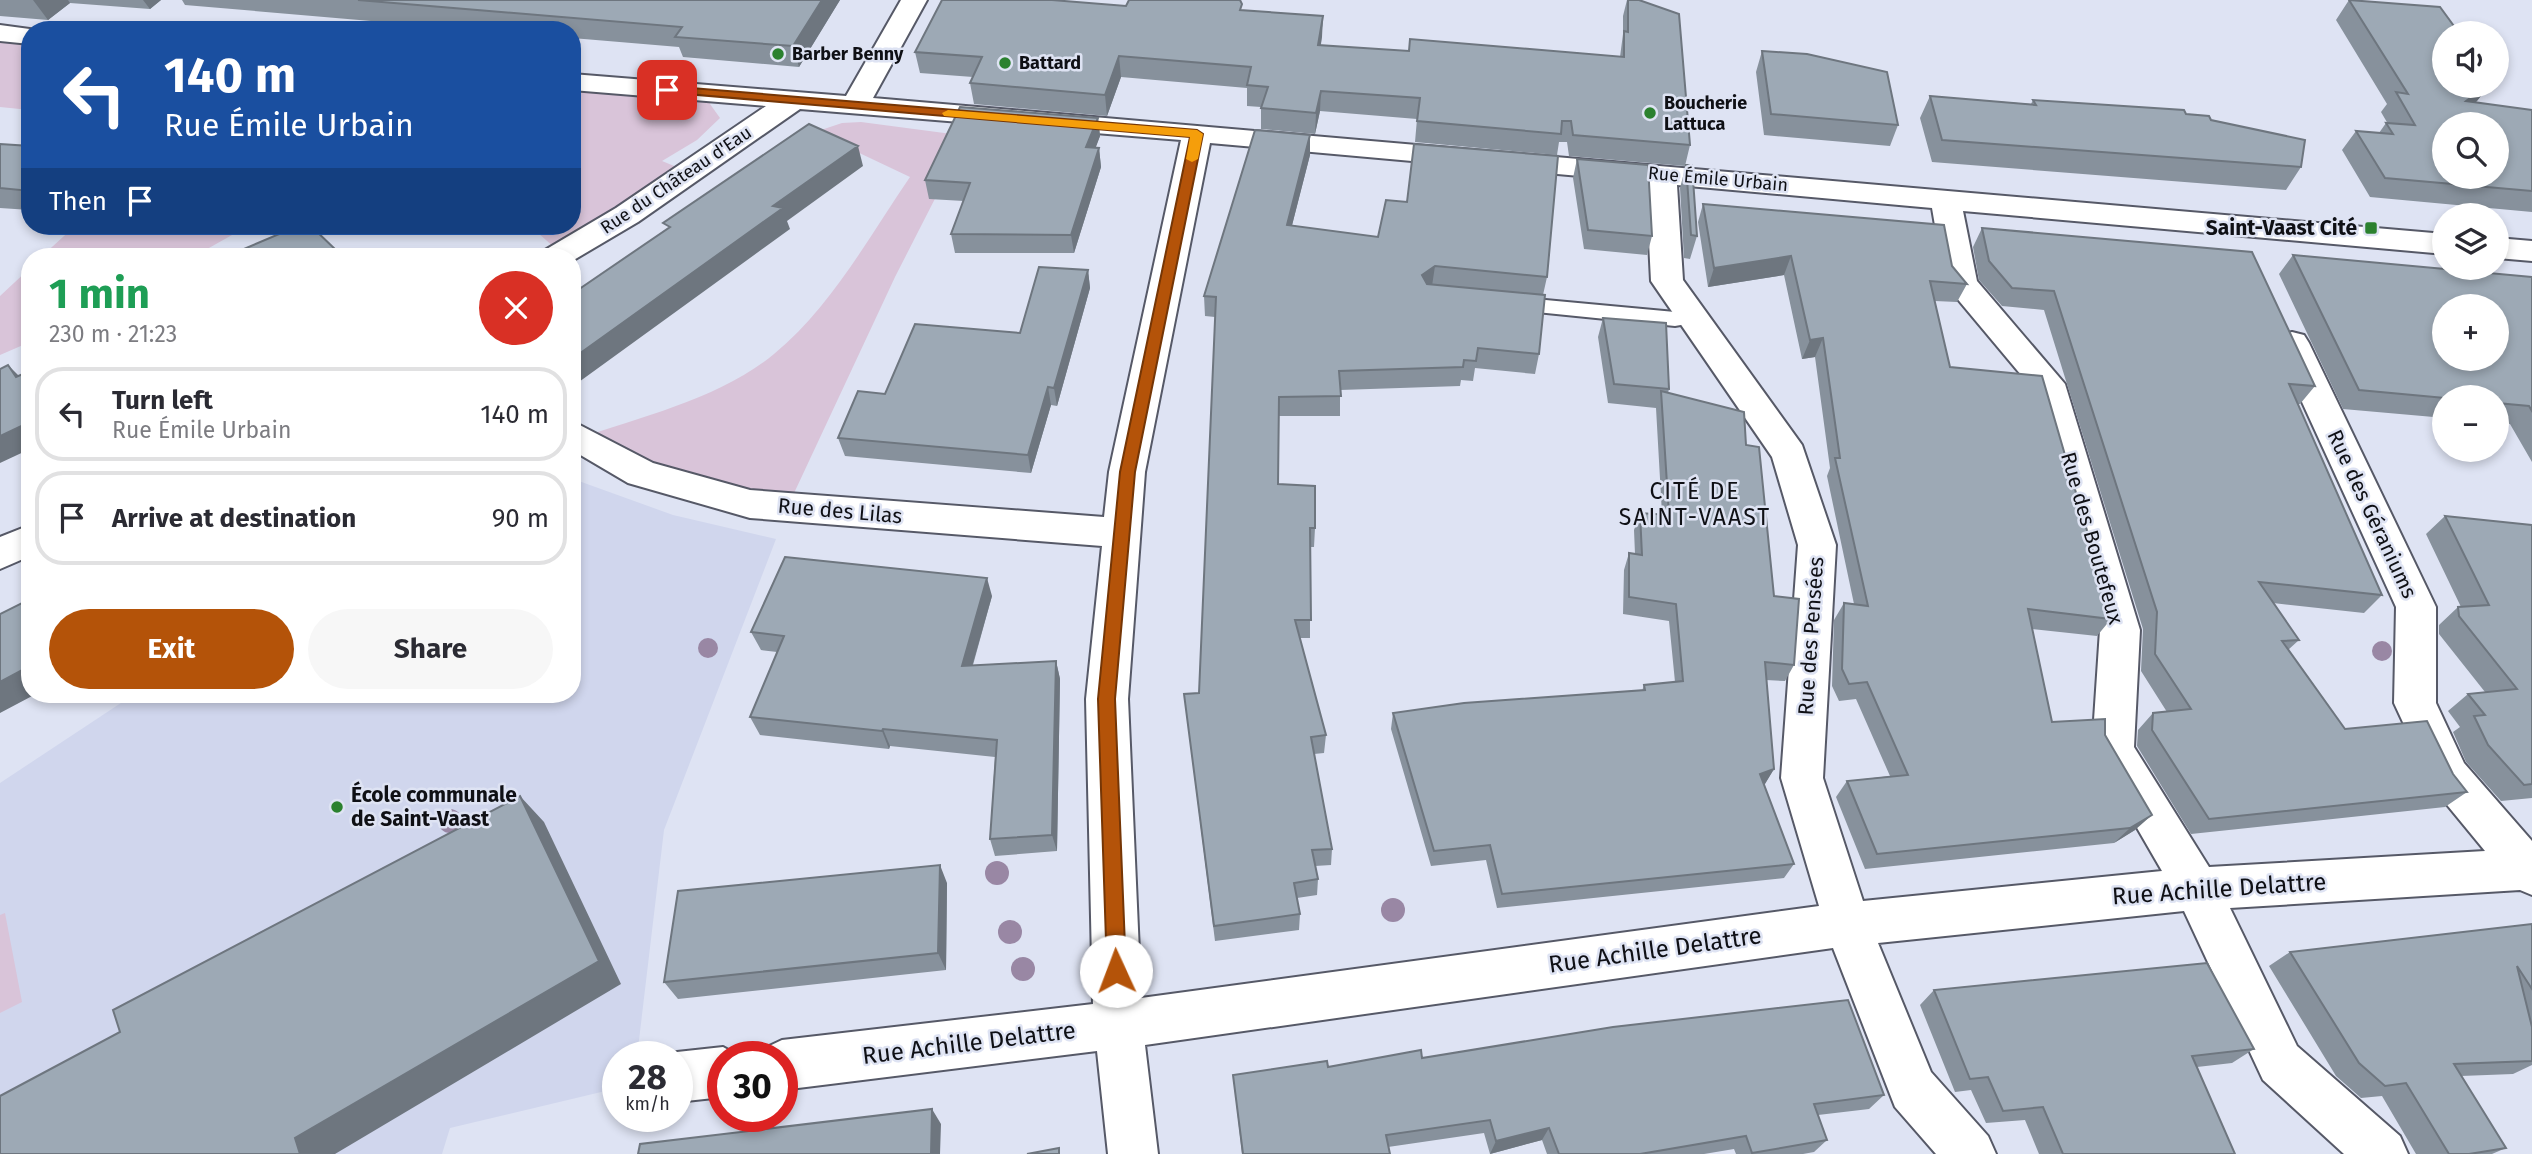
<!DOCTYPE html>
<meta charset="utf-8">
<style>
:root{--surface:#fff;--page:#f7f7f7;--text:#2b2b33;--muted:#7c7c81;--line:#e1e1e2;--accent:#b45309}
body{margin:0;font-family:"Fira Sans",sans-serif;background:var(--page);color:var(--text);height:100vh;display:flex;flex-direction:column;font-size:26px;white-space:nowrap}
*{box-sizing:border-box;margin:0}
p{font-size:23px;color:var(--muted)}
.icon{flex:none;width:38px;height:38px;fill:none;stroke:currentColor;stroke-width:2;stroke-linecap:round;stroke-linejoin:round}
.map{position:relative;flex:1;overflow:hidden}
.drawer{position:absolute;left:21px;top:248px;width:560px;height:455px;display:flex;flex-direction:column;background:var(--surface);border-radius:28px;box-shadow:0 4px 10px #0003}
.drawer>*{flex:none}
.top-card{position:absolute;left:21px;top:21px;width:560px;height:214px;border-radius:28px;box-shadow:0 4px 10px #0003;background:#1a4fa0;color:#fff;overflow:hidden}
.tools{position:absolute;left:2432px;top:21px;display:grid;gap:14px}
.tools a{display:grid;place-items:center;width:77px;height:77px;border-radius:50%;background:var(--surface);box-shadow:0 4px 10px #0003;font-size:35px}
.speed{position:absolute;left:602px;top:1041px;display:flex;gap:14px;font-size:35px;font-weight:700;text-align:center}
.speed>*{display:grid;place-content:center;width:91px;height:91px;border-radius:50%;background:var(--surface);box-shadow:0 4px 10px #0003;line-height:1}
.speed small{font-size:18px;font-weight:400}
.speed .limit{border:10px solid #d22;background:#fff;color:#111}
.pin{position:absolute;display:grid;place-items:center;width:60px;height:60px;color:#fff;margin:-30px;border-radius:14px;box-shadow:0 4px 10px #0006}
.me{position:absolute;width:77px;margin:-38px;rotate:358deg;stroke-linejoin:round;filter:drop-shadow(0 0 5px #0008)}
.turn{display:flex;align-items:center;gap:24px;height:147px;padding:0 28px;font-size:32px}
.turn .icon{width:91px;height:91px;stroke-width:2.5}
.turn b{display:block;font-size:49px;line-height:60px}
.then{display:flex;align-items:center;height:66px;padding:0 28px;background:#0003;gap:14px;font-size:26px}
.round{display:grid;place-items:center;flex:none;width:74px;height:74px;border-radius:37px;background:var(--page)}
.overview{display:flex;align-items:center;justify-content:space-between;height:119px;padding:0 28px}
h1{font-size:42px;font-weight:700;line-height:52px;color:#1e9e55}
.primary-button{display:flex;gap:14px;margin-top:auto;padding:14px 28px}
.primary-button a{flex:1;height:80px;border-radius:42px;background:var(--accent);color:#fff;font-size:28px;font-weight:700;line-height:80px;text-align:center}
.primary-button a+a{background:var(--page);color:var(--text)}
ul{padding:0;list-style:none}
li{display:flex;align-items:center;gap:21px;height:94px;margin:0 14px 10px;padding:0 14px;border:4px solid var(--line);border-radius:28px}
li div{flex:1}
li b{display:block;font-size:26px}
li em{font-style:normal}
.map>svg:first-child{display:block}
.built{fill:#d0d6ed}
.green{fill:#d9c4d9}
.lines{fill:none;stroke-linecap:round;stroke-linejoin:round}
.service-casing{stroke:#565967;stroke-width:4}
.minor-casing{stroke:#565967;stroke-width:4}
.service{fill:#fff;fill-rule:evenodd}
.minor{fill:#fff;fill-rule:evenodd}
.tree{fill:#9987a4}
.wall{fill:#87919c}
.shaded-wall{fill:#6e767f}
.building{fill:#9da9b5;stroke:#6e767f;stroke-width:2;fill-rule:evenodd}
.route{fill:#b45309;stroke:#753606;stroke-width:2}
.slow{fill:#f59e0b}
.poi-dot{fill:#2b812f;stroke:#dee3f3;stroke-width:2.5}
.labels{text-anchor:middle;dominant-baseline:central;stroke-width:5;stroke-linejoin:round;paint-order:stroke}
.far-poi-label{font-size:18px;font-weight:bold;fill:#0f1015;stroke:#dee3f3;text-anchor:start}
.far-street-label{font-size:18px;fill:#0f1015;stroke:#dee3f3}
.poi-label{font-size:21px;font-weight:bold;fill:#0f1015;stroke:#dee3f3;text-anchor:end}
.street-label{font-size:21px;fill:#0f1015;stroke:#dee3f3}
.neighbourhood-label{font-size:23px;letter-spacing:2px;fill:#0f1015;stroke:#dee3f3}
.near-street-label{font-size:24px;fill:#0f1015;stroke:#dee3f3}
</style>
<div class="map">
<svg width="2532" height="1154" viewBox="0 0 2532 1154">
<rect width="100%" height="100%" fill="#dee3f3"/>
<path class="built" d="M576 480 673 515 776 539 664 830 637 1057H618V1088L450 1128 442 1154H0V783L133 695H572V483Z"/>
<path class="green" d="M0 33 30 36V110L0 107Z
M572 82 715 94 710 104 720 118 697 140 662 161 691 173 562 254 530 226H572Z
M861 122 967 136 895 277 788 506 750 504 580 438C642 417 723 397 774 354 831 307 869 237 910 177L815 132 842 123Z
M75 226H248L193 257H41Z
M30 268V342L0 355V296Z
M5 913 22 1002 0 1013V915Z"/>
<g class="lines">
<defs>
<path id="service" d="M1513 297 1675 312 1691 310 1701 317 1698 322 1675 326 1506 309 1503 304 1506 299Z"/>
<path id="minor" d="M901 0H927L873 98 2445 234V254L1963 211 1977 281 2065 384 2140 630 2134 747 2209 867 2485 851 2434 789 2394 703 2396 607 2275 343 2280 335 2292 332 2304 335 2309 343 2436 607V703L2464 763 2532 841V895L2520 890 2230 908 2297 1046 2400 1136 2408 1154H2344L2263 1080 2184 911 1878 943 1931 1072 1988 1136 1996 1154H1936L1895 1107 1833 948 1145 1045 1158 1154H1108L1097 1051 782 1090V1057H761L765 1048 782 1040 1093 1004 1086 699 1102 546 750 518 628 483 572 450V421L653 463 750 490 1104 517 1109 472 1181 140 800 109 638 222 572 261V257H540L545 250 616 208 766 106 572 90V74L846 96ZM1210 143 1646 182 1651 281 1772 457 1798 545 1781 778 1819 906 1141 998 1128 699 1145 472ZM1677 185 1932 208 1945 284 2032 388 2100 630 2092 750 2162 871 1863 901 1823 778 1836 545 1802 445 1683 280Z
M0 25 37 30H30V44L0 41Z
M2497 238 2532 241V261L2497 258Z
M30 525V556L0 569V537Z
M723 1047 741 1057H723V1097L677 1102V1057H666L677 1052Z"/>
</defs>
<use href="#service" class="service-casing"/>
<use href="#minor" class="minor-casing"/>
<use href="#service" class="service"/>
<use href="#minor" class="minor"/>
</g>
<g class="tree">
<circle cx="708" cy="648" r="10"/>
<circle cx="2382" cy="651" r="10"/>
<circle cx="450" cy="821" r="12"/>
<circle cx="997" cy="873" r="12"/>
<circle cx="1393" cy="910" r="12"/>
<circle cx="1010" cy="932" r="12"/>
<circle cx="1023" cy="969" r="12"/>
</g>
<path class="wall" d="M0 0H161L150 9 70 3 48 20 0 16Z
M182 0H840L799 67 683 57 679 47 572 38V30H476L185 5Z
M1627 0H1639L1690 145 1685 166 1569 156 1567 142H1559L1557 155 1415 142 1417 119 1320 111 1315 134 1261 129V107L1247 106V88L1121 77 1107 116 974 104 970 83 973 77 920 73 915 52 1126 6 1242 10 1323 16 1321 45 1409 51 1620 57 1623 34V16Z
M2349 0 2445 86H2489L2475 103 2532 110V212L2370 197 2342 150 2356 131 2379 133 2386 123 2388 124 2381 112 2387 104 2336 20Z
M1762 51 1898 125 1890 146 1764 135 1756 72Z
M1930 96 2031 104 2033 100 2186 114 2211 120 2301 167 2286 190 1932 162 1920 118Z
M1098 118 1100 136 1095 148H1099L1101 167 1074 253H955L951 234 964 201 929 199 925 180Z
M1310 135V155L1292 225 1547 277 1543 295 1539 354 1535 374 1475 368 1473 381 1461 380 1460 386 1340 390V416H1279L1278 484 1315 528 1314 547H1310V638H1300L1326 735 1324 753 1314 754 1332 849 1331 865 1315 866 1318 879 1317 895 1297 898 1300 914 1299 930 1215 941 1184 694 1199 693 1215 317 1205 316 1204 296Z
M0 144 30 146V210L0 208Z
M1577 159 1652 236 1647 255 1584 249 1573 178Z
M1686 165 1697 236 1690 259 1684 258 1680 188Z
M1703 204 1952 266 1967 284 1957 302 1935 301 1950 367 2111 619 2097 636 2032 629 2052 722 2105 735 2135 830 2114 843 1865 869 1836 797 1847 781 1890 776 1856 699 1839 701 1832 686 1834 620 1844 603 1854 604 1827 476 1830 468 1815 357 1802 359 1784 275 1708 287 1698 222Z
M1982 228 2315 386 2300 404H2298L2382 595 2364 613 2273 603 2299 640 2288 650 2345 729 2453 774 2467 792 2445 807 2191 834 2137 746 2138 730 2153 713 2167 712 2141 671 2143 629 2044 310 2002 306 1979 280 1973 247Z
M2293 255 2532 277V462L2510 424 2497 423V397H2445V418L2343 409 2279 274Z
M1088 270 1090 288 1057 406 1051 405 1031 473 845 456 838 438 885 394 1020 333Z
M1603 318 1669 389 1668 393 1746 445 1774 596 1794 665 1785 681 1766 680 1774 769 1764 785 1794 864 1784 878 1497 908 1486 860 1431 866 1391 729 1393 713 1642 691 1644 685 1675 682 1669 621 1623 614 1624 570 1629 553 1635 554 1634 530 1640 513 1662 514 1656 408 1608 403 1598 337Z
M2445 516 2532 525V798L2501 801 2466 762 2453 732 2460 727 2448 711 2468 694 2485 692 2439 634V625L2458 607H2461L2426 534Z
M992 596 973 665 1056 661 1060 679 1057 851 995 856 990 839 995 757 890 746 889 749 760 735 750 717 777 652 761 650 751 632Z
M947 883 946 970 678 999 664 982Z
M2532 924V1065L2513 1074 2461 1076 2506 1148 2492 1154H2416L2382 1096 2361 1098 2336 1076 2269 966 2290 952Z
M1934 990 2254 1049 2232 1063 2197 1067 2235 1154H2039L2025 1120 1986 1123 1971 1090 1955 1092 1920 1005Z
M1422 1058 1884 1095 1869 1109 1818 1115 1827 1140 1814 1152 1803 1154H1736L1734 1149 1704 1154H1547L1542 1140 1490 1154 1484 1133 1388 1147 1390 1154H1242L1233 1075Z"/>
<path class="shaded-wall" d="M33 0H68L70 3 48 20Z
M143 0H161L150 9Z
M822 0H840L799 67 793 46Z
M1323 16 1322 37 1317 66 1318 45Z
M1119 56 1121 77 1107 116 1105 95Z
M2486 86H2489L2477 101 2451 121 2466 101Z
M1321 91 1320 111 1315 134 1316 113Z
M1098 118 1100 136 1089 166 1086 147Z
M1310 135V155L1287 245V225Z
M858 146 863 166 787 221 790 229 572 387V359L773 206Z
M1099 148 1101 167 1074 253 1071 235Z
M339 253 341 257H330Z
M1791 256 1784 275 1708 287 1714 268Z
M1435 266 1432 286 1419 295 1422 275Z
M1088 270 1090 288 1057 406 1054 388Z
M1823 338 1815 357 1802 359 1810 340Z
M8 365 27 384 16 377Z
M1048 387 1051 405 1031 473 1028 455Z
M30 422V449L0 463V436Z
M987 578 992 596 967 684 962 666Z
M1056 661 1060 679 1057 851 1052 835Z
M30 666V695H34L0 713V682Z
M883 729 890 746 889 749 882 731Z
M1774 769 1765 784 1751 790 1760 774Z
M520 796 544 822 621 984 335 1154H300L295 1138Z
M2152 815 2135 830 2114 843 2130 828Z
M940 865 947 883 946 970 938 953Z
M932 1109 941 1124 940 1154H931Z
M1549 1128 1542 1140 1490 1154 1496 1141Z"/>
<path class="building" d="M358 0H822L793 46 675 37 682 27Z
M942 0H1052L1126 6 1129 0H1240L1242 4 1240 10 1323 16 1318 45 1409 51 1410 39 1624 57V31L1628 32V0H1639L1679 14 1690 145 1573 135 1571 121H1562L1561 134 1417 121 1420 98 1321 91 1316 113 1261 108 1268 87 1247 85 1251 67 1119 56 1105 95 970 83 982 57 915 52Z
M2349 0 2440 7 2459 33H2445V86H2486L2466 101 2532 110V191L2385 178 2356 131 2393 134 2386 123 2415 125 2396 92 2408 94ZM2445 124H2497V177H2445Z
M1762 51 1807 54 1887 72 1898 125 1771 114Z
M1930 96 2036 105 2033 100 2184 110 2186 114 2209 116 2211 120 2305 140 2301 167 1942 140Z
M960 107 1098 118 1086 147 1099 148 1071 235 951 234 970 183 925 180Z
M809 124 858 146 773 206 783 208 572 359V294L670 227 663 223Z
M1255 130 1310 135 1287 225 1378 237 1386 200 1407 202 1414 144 1558 156 1547 277 1435 266 1422 275 1427 284 1545 295 1539 354 1478 348 1476 361 1464 360 1463 367 1339 371 1341 396 1279 397 1278 484 1315 486V528H1310L1311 620H1295L1326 735 1311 737 1332 849 1312 850 1318 879 1294 883 1300 914 1214 926 1184 694 1199 693 1216 297 1204 296Z
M0 144 30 146V191L0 188Z
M1577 159 1648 165 1652 236 1588 230Z
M1686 165H1692L1697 236 1691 235Z
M1703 204 1944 225 1952 266 1967 284 1930 281 1950 367 2042 376 2111 613V619L2028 609 2052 722 2105 719V735L2152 815 2130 828 1877 854 1847 781 1908 775 1867 682 1849 684 1842 669 1844 603 1868 606 1835 458H1840L1823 338 1810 340 1791 256 1714 268Z
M298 226H311L339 253 330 257H225Z
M1982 228 2252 252 2315 386 2289 384 2382 595 2259 582 2299 640 2282 641 2345 729 2427 721 2453 774 2467 792 2209 819 2152 730 2153 713 2191 709 2155 654 2157 612 2054 291 2012 288 1989 261Z
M2293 255 2532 277V411L2529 406 2497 403V397L2445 398 2359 390ZM2445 306H2497V359H2445Z
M1039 267 1088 270 1054 388 1048 387 1028 455 838 438 858 391 885 394 915 324 1020 333Z
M1603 318 1666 323 1669 389 1614 384Z
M8 365 16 377 30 371V422L0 436V369Z
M1661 391 1744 412 1746 445 1759 447 1774 596 1799 599 1794 665 1765 662 1774 769 1760 774 1794 864 1502 894 1490 845 1434 851 1393 713 1464 703 1645 690 1644 685 1683 681 1676 604 1629 597V553L1642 555 1640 513 1669 515Z
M2445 516 2532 525V784L2524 785 2488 745 2474 716 2485 715 2468 694 2517 689 2459 616 2458 607 2489 605Z
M785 557 987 578 962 666 1056 661 1052 835 990 839 997 740 883 729 882 731 750 717 784 636 751 632Z
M30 599V666L0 682V614Z
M520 796 599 961 295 1138 300 1154H0V1096L120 1032 113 1010Z
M940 865 938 953 664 982 678 891Z
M2532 924V989L2517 966 2532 1027V1061L2454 1064 2506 1148 2469 1154H2449L2406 1083 2385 1086 2359 1063 2290 952Z
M2207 963 2254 1049 2192 1056 2235 1154H2063L2043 1107 2003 1111 1988 1077 1970 1079 1934 990Z
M1848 1000 1884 1095 1814 1104 1827 1140 1752 1153 1746 1136 1640 1154H1559L1549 1128 1496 1141 1490 1120 1386 1135 1390 1154H1243L1233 1075 1327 1061 1328 1067 1421 1050 1422 1058 1613 1027Z
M932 1109 931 1154H638L640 1144Z
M1059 1148V1154H1027Z"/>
<path class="route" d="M667 86 1197 130 1203 134 1135 472 1115 699 1126 971 1123 977 1116 980 1109 977 1107 971 1098 699 1120 472 1190 137 663 92V87Z"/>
<path class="slow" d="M948 110 1197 130 1203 134 1198 159 1192 162 1186 159 1190 137 944 116 942 113Z"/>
<g class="poi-dot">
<circle cx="778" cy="54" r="7"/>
<circle cx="1005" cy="63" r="7"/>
<circle cx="1650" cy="113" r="7"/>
<rect x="2364" y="221" width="14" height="14" rx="3.5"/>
<circle cx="337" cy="807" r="7"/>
</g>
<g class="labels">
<g class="far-poi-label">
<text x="792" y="54">Barber Benny</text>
<text x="1019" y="63">Battard</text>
<text x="1664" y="103">Boucherie<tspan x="1664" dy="21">Lattuca</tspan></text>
</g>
<g class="far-street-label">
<text transform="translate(1718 179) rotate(5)">Rue Émile Urbain</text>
<text transform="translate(676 180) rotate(-34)">Rue du Château d'Eau</text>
</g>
<g class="poi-label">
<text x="2357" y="228">Saint-Vaast Cité</text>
<text x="351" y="795" text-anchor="start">École communale<tspan x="351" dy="24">de Saint-Vaast</tspan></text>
</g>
<g class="street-label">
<text transform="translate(840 511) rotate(5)">Rue des Lilas</text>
<text transform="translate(2372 514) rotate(65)">Rue des Géraniums</text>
<text transform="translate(2092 538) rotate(74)">Rue des Boutefeux</text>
<text transform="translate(1811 636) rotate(-86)">Rue des Pensées</text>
</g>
<g class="neighbourhood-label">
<text x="1695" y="491">CITÉ DE<tspan x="1695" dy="26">SAINT-VAAST</tspan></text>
</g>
<g class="near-street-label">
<text transform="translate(2219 889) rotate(-4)">Rue Achille Delattre</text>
<text transform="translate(1655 950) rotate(-8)">Rue Achille Delattre</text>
<text transform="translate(969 1043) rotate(-7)">Rue Achille Delattre</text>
</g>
</g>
</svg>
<div class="tools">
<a><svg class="icon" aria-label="sound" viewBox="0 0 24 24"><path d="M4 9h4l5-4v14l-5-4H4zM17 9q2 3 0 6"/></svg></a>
<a><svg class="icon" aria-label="search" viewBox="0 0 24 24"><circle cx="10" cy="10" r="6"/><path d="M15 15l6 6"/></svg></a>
<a><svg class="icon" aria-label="layers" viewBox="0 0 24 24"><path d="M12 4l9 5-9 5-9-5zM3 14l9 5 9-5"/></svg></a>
<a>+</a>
<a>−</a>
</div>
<div class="speed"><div>28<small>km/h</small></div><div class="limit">30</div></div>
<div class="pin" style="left:667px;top:90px;background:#d93025"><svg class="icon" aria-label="arrive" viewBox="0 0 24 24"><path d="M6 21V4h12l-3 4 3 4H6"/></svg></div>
<svg class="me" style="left:1116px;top:971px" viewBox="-20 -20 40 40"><circle r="19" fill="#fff"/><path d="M0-13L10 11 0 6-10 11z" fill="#b45309"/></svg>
<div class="top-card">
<div class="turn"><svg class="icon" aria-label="left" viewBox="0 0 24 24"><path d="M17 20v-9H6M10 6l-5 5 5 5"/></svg><div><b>140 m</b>Rue Émile Urbain</div></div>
<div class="then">Then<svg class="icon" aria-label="arrive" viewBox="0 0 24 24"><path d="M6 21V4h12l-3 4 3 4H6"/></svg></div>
</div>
<section class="drawer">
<div class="overview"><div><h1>1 min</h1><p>230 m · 21:23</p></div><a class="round" style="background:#d93025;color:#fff"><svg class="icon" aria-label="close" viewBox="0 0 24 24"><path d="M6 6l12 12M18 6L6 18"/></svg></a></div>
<ul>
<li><svg class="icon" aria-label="left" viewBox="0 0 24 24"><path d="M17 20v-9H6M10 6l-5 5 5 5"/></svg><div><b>Turn left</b><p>Rue Émile Urbain</p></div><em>140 m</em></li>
<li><svg class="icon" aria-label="arrive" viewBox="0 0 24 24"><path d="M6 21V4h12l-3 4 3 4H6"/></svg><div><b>Arrive at destination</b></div><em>90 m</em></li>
</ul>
<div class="primary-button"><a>Exit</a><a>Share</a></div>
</section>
</div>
